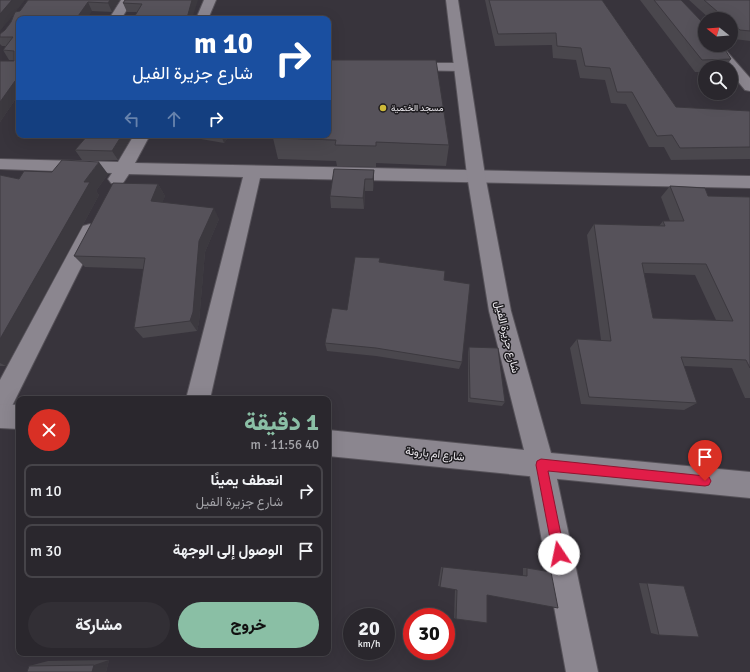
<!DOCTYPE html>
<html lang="ar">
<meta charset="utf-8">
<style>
:root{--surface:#2a272d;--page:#322f35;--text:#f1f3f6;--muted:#a5a5aa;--line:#464449;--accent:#8abfa5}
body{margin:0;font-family:Signika,Vazirmatn,sans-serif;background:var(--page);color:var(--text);direction:rtl;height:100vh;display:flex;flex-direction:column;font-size:15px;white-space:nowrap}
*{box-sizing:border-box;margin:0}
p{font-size:13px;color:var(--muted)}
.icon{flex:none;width:22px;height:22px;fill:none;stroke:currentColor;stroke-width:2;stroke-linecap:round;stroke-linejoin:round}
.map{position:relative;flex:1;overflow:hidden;direction:ltr}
.details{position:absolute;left:16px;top:396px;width:315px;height:260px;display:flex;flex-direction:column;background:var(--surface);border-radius:8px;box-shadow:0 4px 16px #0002,0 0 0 1px var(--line);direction:rtl}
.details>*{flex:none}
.banner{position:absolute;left:16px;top:16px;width:315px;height:122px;border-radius:8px;box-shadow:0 4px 16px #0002,0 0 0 1px var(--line);direction:rtl;background:#1a4fa0;color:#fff;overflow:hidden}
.needle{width:26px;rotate:287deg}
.fabs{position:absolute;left:698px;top:12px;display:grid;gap:8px}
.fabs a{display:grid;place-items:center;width:40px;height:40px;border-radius:50%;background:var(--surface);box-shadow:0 4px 16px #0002,0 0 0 1px var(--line);font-size:20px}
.speed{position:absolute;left:343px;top:608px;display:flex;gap:8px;font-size:20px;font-weight:700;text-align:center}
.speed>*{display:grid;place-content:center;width:52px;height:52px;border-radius:50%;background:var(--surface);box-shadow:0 4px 16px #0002,0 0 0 1px var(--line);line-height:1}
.speed small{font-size:10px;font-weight:400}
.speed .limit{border:6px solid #d22;background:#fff;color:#111}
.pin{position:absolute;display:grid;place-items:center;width:34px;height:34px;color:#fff;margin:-41px -17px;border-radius:50% 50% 50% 0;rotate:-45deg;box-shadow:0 0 4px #0007}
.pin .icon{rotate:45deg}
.me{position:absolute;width:44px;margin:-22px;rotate:349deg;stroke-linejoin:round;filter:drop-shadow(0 0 3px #0008)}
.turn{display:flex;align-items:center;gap:14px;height:84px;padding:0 12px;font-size:18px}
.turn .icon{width:52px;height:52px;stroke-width:2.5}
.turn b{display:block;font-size:28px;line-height:34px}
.lanes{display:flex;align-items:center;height:38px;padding:0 12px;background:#0003;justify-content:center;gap:20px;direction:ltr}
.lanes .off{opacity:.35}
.round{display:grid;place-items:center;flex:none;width:42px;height:42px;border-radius:21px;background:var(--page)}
.summary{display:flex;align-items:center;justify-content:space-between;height:68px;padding:0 12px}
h1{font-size:24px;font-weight:800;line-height:30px;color:var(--accent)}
.button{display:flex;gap:8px;margin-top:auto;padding:8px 12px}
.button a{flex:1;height:46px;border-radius:24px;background:var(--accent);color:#111;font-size:16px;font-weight:800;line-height:46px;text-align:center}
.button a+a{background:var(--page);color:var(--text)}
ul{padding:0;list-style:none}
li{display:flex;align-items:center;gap:12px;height:54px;margin:0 8px 6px;padding:0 4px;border:2px solid var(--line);border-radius:8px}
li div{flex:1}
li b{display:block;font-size:15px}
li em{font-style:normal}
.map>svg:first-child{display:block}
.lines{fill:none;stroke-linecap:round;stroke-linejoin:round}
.street-casing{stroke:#565259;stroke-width:2}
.secondary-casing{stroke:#565259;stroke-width:2}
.street{fill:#8b868f;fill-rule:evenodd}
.secondary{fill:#8b868f;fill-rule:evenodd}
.wall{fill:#4a474d;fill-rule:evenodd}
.shaded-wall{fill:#3c393f}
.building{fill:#56525a;stroke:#3c393f;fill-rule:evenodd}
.route{fill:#e11d48;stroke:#92132f}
.poi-dot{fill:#cdb938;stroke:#1e1c20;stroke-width:1.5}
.labels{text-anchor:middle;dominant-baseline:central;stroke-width:3;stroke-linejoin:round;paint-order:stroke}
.far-poi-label{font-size:9px;fill:#efecf1;stroke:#1e1c20;text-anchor:start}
.street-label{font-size:11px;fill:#efecf1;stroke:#1e1c20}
</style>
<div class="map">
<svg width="750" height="672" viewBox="0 0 750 672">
<rect width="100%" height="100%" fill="#38343c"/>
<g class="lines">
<defs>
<path id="street" d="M121 0H133L121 19H109Z
M204 0H216L208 19H196Z
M707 45H721L750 78V91L745 90 731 73V67H726Z
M408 63H460L465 64 467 67 465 70 460 71 403 70 401 67 403 64Z
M134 135H150L135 163 750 176V188L260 178 210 399H186L243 177 129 174 123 183 117 185 111 183 108 179 112 173 0 169V159L118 162Z
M90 224 97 226 99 231 9 412 0 415V380L83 226Z
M541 452 550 456 554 465 598 672H566L528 465 532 456Z"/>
<path id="secondary" d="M446 0H458L485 175 511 311 551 453 750 472V498L328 456V430L524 450 489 311 467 175Z
M0 404 19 405V429L0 428Z"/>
</defs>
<use href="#street" class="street-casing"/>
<use href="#secondary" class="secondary-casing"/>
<use href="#street" class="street"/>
<use href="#secondary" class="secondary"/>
</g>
<path class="wall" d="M25 0 16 11H20L28 0H119L112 12 92 11 19 19V94L0 122V61H14V60H9L3 50 6 46H2L0 44V34L5 30 11 22 14 14 0 31Z
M198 0 137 12H127L123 3Z
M485 0H602L676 107 750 111V159L671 160 664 147H649L626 104 611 103 605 80 580 78 576 60 553 58 552 45 495 46Z
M640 0H681L731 59 726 67H705V72H695Z
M689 0H750V41L734 39 731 37V19H710Z
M88 135H132L118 160H82L75 150Z
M193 135H230L224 143 195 138Z
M273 138 449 145 446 166 376 163V167L337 166 336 161 278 159Z
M374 170V182L373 191H365L364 209 331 208 330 196Z
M108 174 96 191 99 195 6 366H0V175L19 179Z
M158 184 165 196 162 202 219 219 205 252 199 322 197 331 143 338 134 328 144 269 85 267 74 256Z
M670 186 708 196 750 197V398H745L732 368 684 366 697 403 684 410 581 404 570 348 577 339 601 340 587 235 594 224 659 226 663 221H670L661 197ZM644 273 695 275 716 320 653 318Z
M380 262 444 280 462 362 459 369 376 356 327 351 325 343Z
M469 347 505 402 502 406 468 402V352Z
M441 567 523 576V568H527L551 572 487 595 456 619 454 618 455 589 438 586Z
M639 583 684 586 659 635 651 633Z
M109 660 106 672H27L29 666 48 661Z"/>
<path class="shaded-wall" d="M12 0H25L0 31V14Z
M110 0H119L112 12 108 3Z
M192 0H198L192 19 187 18Z
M88 2 92 11 87 19H76Z
M15 81 19 87V94L0 122V102Z
M122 135H132L118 160 112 151Z
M221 135H230L224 143Z
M99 162 108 174 96 191 99 195 6 366 0 363V339L84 182Z
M374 170V182L373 191V179Z
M365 179V191L364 209 363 198Z
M158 184 165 196 158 213 151 201Z
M214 208 219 219 205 252 199 322 197 331 190 321 199 241Z
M109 660 106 672H92L94 665Z"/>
<path class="building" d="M0 0H12L0 14Z
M28 0H110L108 3 88 2 76 19H19V81H15L0 102V61H14V51L3 50 13 37H0V34L5 30 11 22 15 12 20 11Z
M125 0H192L187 18 193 19H133L142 4 123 3Z
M489 0H602L676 107 750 111V147L680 148 672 135 657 136 632 92H617L610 68 585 66 581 48 557 46 556 33 498 34Z
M654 0H681L705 25V45H722L731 59 702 60Z
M704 0H750V31L740 30 731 23V19H726Z
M328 60H436L449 145 376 142V146L335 145 336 140 273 138 275 135H328Z
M88 135H122L112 151 75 150Z
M62 160 99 162 84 182H90L0 339V175L19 179 24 171 52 172Z
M334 169 374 170 373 179H365L363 198 330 196Z
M113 183 158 184 151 201 214 208 199 241 193 312 190 321 134 328 145 258 74 256Z
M670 186 705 188 708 196 750 197V368L746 360 681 357 697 403 589 397 577 339 611 341 594 224 665 226 663 221H684ZM642 263 706 264 733 321 653 318Z
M355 257 380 258 379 262 445 271 444 280 470 284 462 362 376 348 325 343 332 308 347 310Z
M469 347 498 348 505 402 470 398Z
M443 567 527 576V568L551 572 558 608 487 595V623L456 619 457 590 440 587Z
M647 583 684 586 699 637 659 635Z
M94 665 92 672H27L29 666Z"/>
<path class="route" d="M541 459 705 476 709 477 711 481 709 485 705 486 548 471 565 554 563 558 559 559 555 558 553 554 536 465 537 461Z"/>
<circle class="poi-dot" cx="383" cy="108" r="4"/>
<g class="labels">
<g class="far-poi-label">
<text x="391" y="108">مسجد الختمية</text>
</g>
<g class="street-label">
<text transform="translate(507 337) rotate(76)">شارع جزيرة الفيل</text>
<text transform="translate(435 454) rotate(6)">شارع ام بارونة</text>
</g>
</g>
</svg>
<div class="fabs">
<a><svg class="needle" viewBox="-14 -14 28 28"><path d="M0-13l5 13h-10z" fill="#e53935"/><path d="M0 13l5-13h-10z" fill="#a5a5aa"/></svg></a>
<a><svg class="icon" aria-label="search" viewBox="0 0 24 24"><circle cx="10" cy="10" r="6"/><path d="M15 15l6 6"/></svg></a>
</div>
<div class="speed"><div>20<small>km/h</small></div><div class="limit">30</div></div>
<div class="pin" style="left:705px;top:481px;background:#d93025"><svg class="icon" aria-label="arrive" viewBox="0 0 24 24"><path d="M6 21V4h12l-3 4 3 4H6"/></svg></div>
<svg class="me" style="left:559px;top:554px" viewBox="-20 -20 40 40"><circle r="19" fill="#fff"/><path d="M0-13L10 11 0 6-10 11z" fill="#e11d48"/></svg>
<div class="banner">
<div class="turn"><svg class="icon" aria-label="right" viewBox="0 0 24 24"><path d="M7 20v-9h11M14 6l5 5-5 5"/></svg><div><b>10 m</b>شارع جزيرة الفيل</div></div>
<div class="lanes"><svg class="icon off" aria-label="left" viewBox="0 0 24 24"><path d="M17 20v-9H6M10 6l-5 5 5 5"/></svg><svg class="icon off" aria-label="ahead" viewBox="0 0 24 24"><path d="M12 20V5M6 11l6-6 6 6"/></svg><svg class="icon" aria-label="right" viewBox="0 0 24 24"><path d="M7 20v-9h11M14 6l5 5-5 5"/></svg></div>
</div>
<section class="details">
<div class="summary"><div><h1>1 دقيقة</h1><p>40 m · 11:56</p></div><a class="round" style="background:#d93025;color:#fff"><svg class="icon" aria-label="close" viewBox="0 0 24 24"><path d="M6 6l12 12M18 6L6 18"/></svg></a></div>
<ul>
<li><svg class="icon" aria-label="right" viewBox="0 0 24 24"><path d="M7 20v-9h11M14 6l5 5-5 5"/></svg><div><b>انعطف يمينًا</b><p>شارع جزيرة الفيل</p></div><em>10 m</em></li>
<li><svg class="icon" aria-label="arrive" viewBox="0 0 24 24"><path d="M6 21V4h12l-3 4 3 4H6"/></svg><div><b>الوصول إلى الوجهة</b></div><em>30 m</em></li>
</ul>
<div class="button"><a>خروج</a><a>مشاركة</a></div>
</section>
</div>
